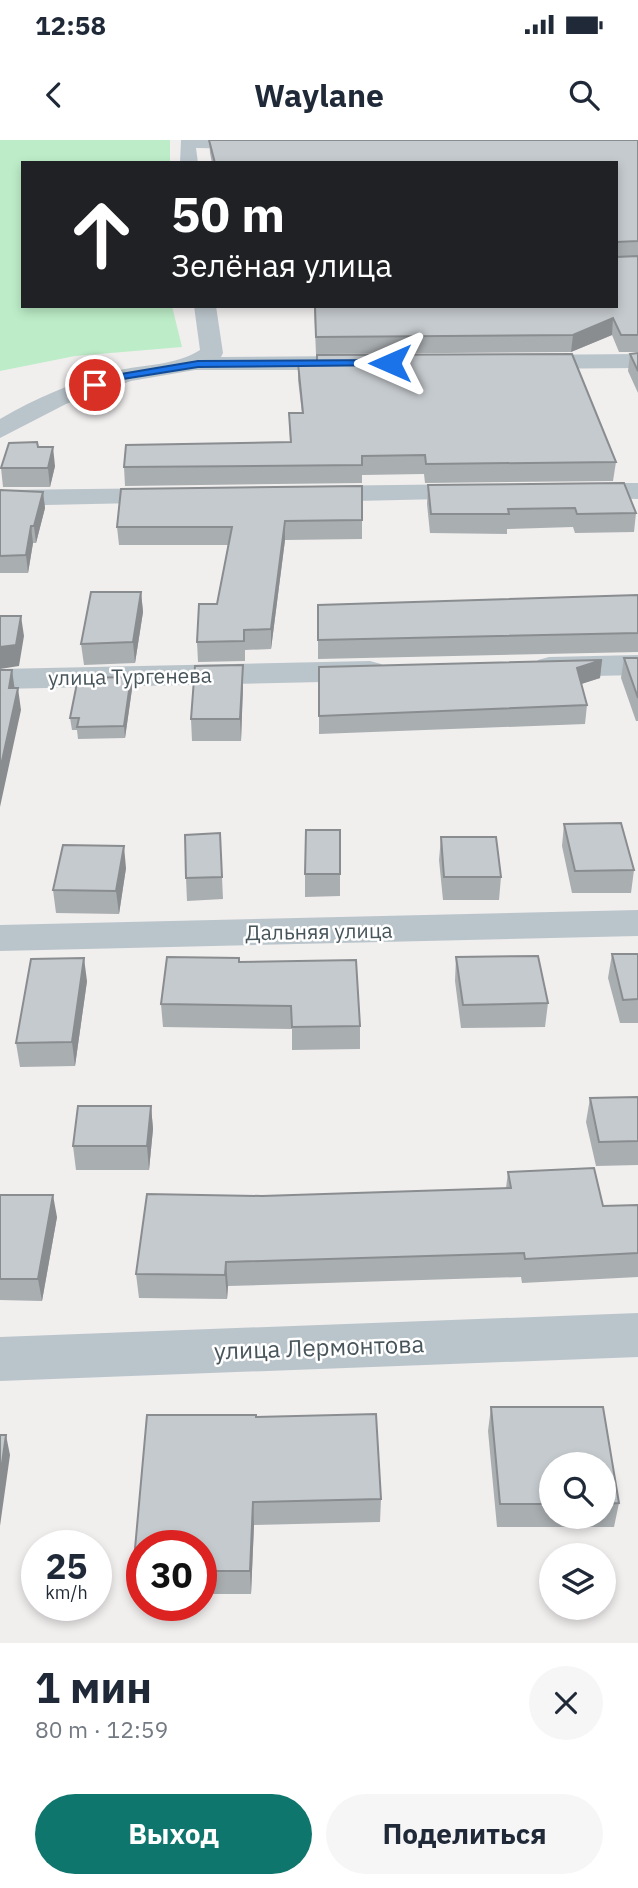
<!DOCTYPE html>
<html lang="ru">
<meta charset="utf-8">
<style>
:root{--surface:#fff;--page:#f6f6f7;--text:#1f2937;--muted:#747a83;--accent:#0f766e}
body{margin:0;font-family:"IBM Plex Sans",sans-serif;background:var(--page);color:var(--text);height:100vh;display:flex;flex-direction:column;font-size:26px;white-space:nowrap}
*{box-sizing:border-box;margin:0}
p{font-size:23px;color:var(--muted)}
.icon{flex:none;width:38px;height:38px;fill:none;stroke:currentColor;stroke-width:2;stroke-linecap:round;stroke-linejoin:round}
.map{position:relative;height:1503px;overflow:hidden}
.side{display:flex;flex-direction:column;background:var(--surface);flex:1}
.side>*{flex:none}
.banner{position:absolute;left:21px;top:21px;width:597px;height:147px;border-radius:0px;box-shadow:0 4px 10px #0003;background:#202124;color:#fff;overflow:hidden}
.fabs{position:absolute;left:539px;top:1312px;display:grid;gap:14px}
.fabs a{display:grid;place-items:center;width:77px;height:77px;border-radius:50%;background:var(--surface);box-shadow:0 4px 10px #0003;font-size:35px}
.speed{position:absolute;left:21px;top:1390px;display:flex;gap:14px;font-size:35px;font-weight:700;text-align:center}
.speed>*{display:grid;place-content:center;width:91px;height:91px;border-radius:50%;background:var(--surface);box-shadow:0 4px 10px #0003;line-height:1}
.speed small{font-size:18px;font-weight:400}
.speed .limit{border:10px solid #d22;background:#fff;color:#111}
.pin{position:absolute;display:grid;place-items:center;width:60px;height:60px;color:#fff;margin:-30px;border:4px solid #fff;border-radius:50%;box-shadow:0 2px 7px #0007}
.me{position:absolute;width:77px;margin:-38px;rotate:270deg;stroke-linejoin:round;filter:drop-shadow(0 0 5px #0008)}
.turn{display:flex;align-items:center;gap:24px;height:147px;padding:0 35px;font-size:32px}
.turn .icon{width:91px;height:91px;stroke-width:2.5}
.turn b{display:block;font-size:49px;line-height:60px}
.round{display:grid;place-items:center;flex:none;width:74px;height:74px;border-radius:37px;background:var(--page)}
.overview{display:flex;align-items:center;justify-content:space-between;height:119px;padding:0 35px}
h1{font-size:42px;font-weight:700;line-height:52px}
.cta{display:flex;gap:14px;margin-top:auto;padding:14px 35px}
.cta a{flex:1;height:80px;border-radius:42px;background:var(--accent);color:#fff;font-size:28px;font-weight:700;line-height:80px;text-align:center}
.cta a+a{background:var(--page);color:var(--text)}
.status{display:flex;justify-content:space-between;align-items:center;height:49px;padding:0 35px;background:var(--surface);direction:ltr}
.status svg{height:19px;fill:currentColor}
header{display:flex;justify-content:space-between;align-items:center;height:91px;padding:0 35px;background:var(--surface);font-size:32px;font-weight:700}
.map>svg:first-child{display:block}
.green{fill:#bdedc8}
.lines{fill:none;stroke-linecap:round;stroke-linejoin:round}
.minor{fill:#bac5cb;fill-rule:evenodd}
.wall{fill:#a9aeb1;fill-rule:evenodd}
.shaded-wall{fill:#8a8d90}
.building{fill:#c5cace;stroke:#8a8d90;stroke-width:2}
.route{fill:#1a73e8;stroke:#114b97;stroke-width:2}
.labels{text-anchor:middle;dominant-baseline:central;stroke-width:5;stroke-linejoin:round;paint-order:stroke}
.street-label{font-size:21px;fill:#47555b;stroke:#fff}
.near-street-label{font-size:24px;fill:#47555b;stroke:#fff}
</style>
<div class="status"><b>12:58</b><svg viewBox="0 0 49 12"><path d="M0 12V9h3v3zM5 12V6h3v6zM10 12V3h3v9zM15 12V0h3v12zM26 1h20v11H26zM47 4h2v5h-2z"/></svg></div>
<header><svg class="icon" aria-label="back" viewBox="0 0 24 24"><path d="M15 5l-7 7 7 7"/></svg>Waylane<svg class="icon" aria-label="search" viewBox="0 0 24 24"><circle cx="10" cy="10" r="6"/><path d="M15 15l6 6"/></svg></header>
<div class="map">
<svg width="638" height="1503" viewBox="0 0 638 1503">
<rect width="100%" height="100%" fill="#f1eeee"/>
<path class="green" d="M0 0H170V23H23V166H172L182 207 75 216 0 231Z"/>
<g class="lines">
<path class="minor" d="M181 0H264L268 4 260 9 196 8 198 23H180Z
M194 166H216L223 213 221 217 350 216 358 218 362 223 358 228 350 230H195L131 241 66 264 0 298V279C36 258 75 241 116 231 144 224 175 226 200 210Z
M638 214V228L522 229 514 227 510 222 514 217 522 215Z
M574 343H638V359L565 357 561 351 565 345Z
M478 344 487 346 491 352 487 358 311 362 301 360 298 354 301 348 311 346Z
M174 348 184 350 187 356 184 362 0 366V350Z
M638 515V535L549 537 538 534 533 527 538 520 549 517Z
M370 521 381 524 386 531 381 538 370 541 0 549V529Z
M638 770V796L0 811V785Z
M638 1173V1217L0 1241V1197Z"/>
</g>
<path class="wall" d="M209 0H638V116L616 117V23H212L210 13Z
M638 116V212H619L612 195 571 212 316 214 314 166H616Z
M638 213V253L628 231 630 214Z
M298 223 616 322 613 341 425 343 424 334 362 335V343L125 346 124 327 290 302 289 273H302L298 240Z
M38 307 55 326 50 347H3L1 328Z
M428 345 636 373 634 392 575 393 573 387 507 389V394L430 393 427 364Z
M362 346V399L285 400 271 509 245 510V521L198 522 197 502 217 464 228 405H119L117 387Z
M0 350 43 352 45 368 36 403H33L28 433H0Z
M141 452 143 472 135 523 84 525 81 504Z
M638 455V512L318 519V465Z
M624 518H638V581H636L621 538Z
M602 520 600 538 581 544 587 565 585 584 319 594V527Z
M131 537 132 549 125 598 78 599 77 590H72L70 578Z
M243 546 241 601H192L191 579Z
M564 684 634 730 631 753H572L562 706Z
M340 690V756L305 757V734Z
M220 693 223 759 187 761 186 738Z
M441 697 501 737 499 760H443L439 720Z
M126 728 119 774 56 773 53 750Z
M612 814H638V883H620L608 838Z
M456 817 548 863 545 887 461 888 455 841Z
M239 822 360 886V909L292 910V889L163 887 161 864Z
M87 841 75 926 20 927 16 903Z
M638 957V1025L596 1026 586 982 590 958Z
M151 966 153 989 149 1030H76L73 1006Z
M508 1032 603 1066 638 1065V1137L522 1143 521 1137 228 1146 227 1159 139 1158 136 1134 262 1056 506 1048Z
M0 1055 57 1077 42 1161 0 1160Z
M491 1267H603L619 1363 614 1387H497L488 1291ZM551 1325H604V1377H551Z
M376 1274 381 1359 380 1382 254 1385 251 1454H201V1405H142V1454H137L133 1431 147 1275H256V1277Z"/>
<path class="shaded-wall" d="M613 178 612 195 571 212 573 195Z
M53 307 55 326 50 347 48 328Z
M43 352 45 368 36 403 34 386Z
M285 381V400L271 509V489Z
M31 386 33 403 28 433 26 415Z
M141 452 143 472 135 523 133 502Z
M21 476 24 496 19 526 0 529V507Z
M602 520 600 538 575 546 577 528Z
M243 525V546L241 601 240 579Z
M12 530 15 551 9 548Z
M131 537 132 549 125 598 124 586Z
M18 548 21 570 0 667V630Z
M124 706 126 728 119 774 116 751Z
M84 818 87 841 75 926 72 902Z
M151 966 153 989 149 1030 147 1006Z
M53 1055 57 1077 42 1161 38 1139Z
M226 1122 228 1146 227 1159 225 1135Z
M6 1295 10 1315 0 1386V1337Z
M253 1362 254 1385 251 1454 250 1431Z"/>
<path class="building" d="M209 0H638V101L616 102V23H215Z
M638 116V195H621L613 178 573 195 316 197 315 166H616V117Z
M638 213V231L630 214Z
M572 214 616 322 426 324 425 315 362 316V325L124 327 126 305 291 302 289 273H303L298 223 317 222V215Z
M37 302 38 307H53L48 328H1L9 303Z
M624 343 636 373 577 374 575 368 508 369 509 374H431L428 345Z
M362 346V380L285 381 271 489 244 490V501L197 502 199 464H217L232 387H117L121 349Z
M0 350 43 352 34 386H31L26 415 0 416Z
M91 452H141L133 502 81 504Z
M638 455V493L318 500V465Z
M0 476H21L16 505 0 507Z
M624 518H638V558Z
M602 520 577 528 587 565 319 576V527Z
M243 525 240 579H191L195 526Z
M0 530H12L9 548H18L0 630Z
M131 537 124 586 77 587 79 578H70L78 538Z
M621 683 634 730 575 731 564 684Z
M306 690H340V734H305Z
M220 693 222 737 186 738 185 695Z
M441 697H496L501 737H444Z
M63 705 124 706 116 751 53 750Z
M612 814H638V859L623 860Z
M538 816 548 863 463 865 456 817Z
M167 817 239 818V822L356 820 360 886 292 887 291 866 161 864Z
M84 818 72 902 16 903 31 819Z
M638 957V1001L599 1002 590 958Z
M78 966H151L147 1006H73Z
M594 1028 603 1066 638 1065V1113L525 1119 524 1113 226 1122 225 1135 136 1134 147 1054 262 1056 511 1048 508 1032Z
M0 1055H53L38 1139H0Z
M491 1267H603L619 1363 604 1364V1325H551V1364H500Z
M376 1274 381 1359 253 1362 250 1431H201V1405H142V1431H133L147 1275H256V1277Z
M0 1295H6L0 1337Z"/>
<path class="route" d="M390 220 394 225 198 227 123 239 95 248 90 245 121 234 198 221Z"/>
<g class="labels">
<g class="street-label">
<text transform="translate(130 536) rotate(-1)">улица Тургенева</text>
<text transform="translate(319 791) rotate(-1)">Дальняя улица</text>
</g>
<g class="near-street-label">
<text transform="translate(319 1207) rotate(-2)">улица Лермонтова</text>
</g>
</g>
</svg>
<div class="fabs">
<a><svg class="icon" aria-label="search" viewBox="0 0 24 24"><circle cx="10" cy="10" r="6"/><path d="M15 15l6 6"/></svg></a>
<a><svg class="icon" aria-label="layers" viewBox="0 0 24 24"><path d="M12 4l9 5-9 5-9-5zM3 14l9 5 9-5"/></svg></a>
</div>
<div class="speed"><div>25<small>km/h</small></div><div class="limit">30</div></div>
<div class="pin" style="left:95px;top:245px;background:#d93025"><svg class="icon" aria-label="arrive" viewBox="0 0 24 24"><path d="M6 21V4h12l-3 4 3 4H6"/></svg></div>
<svg class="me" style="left:390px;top:223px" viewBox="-20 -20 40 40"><path d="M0-17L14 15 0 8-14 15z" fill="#1a73e8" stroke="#fff" stroke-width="4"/></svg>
<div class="banner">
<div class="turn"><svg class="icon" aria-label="ahead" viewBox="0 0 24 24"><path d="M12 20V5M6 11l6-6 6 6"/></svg><div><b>50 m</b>Зелёная улица</div></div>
</div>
</div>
<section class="side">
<div class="overview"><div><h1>1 мин</h1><p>80 m · 12:59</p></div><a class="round"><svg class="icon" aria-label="close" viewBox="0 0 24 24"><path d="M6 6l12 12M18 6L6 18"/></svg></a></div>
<div class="cta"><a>Выход</a><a>Поделиться</a></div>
</section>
